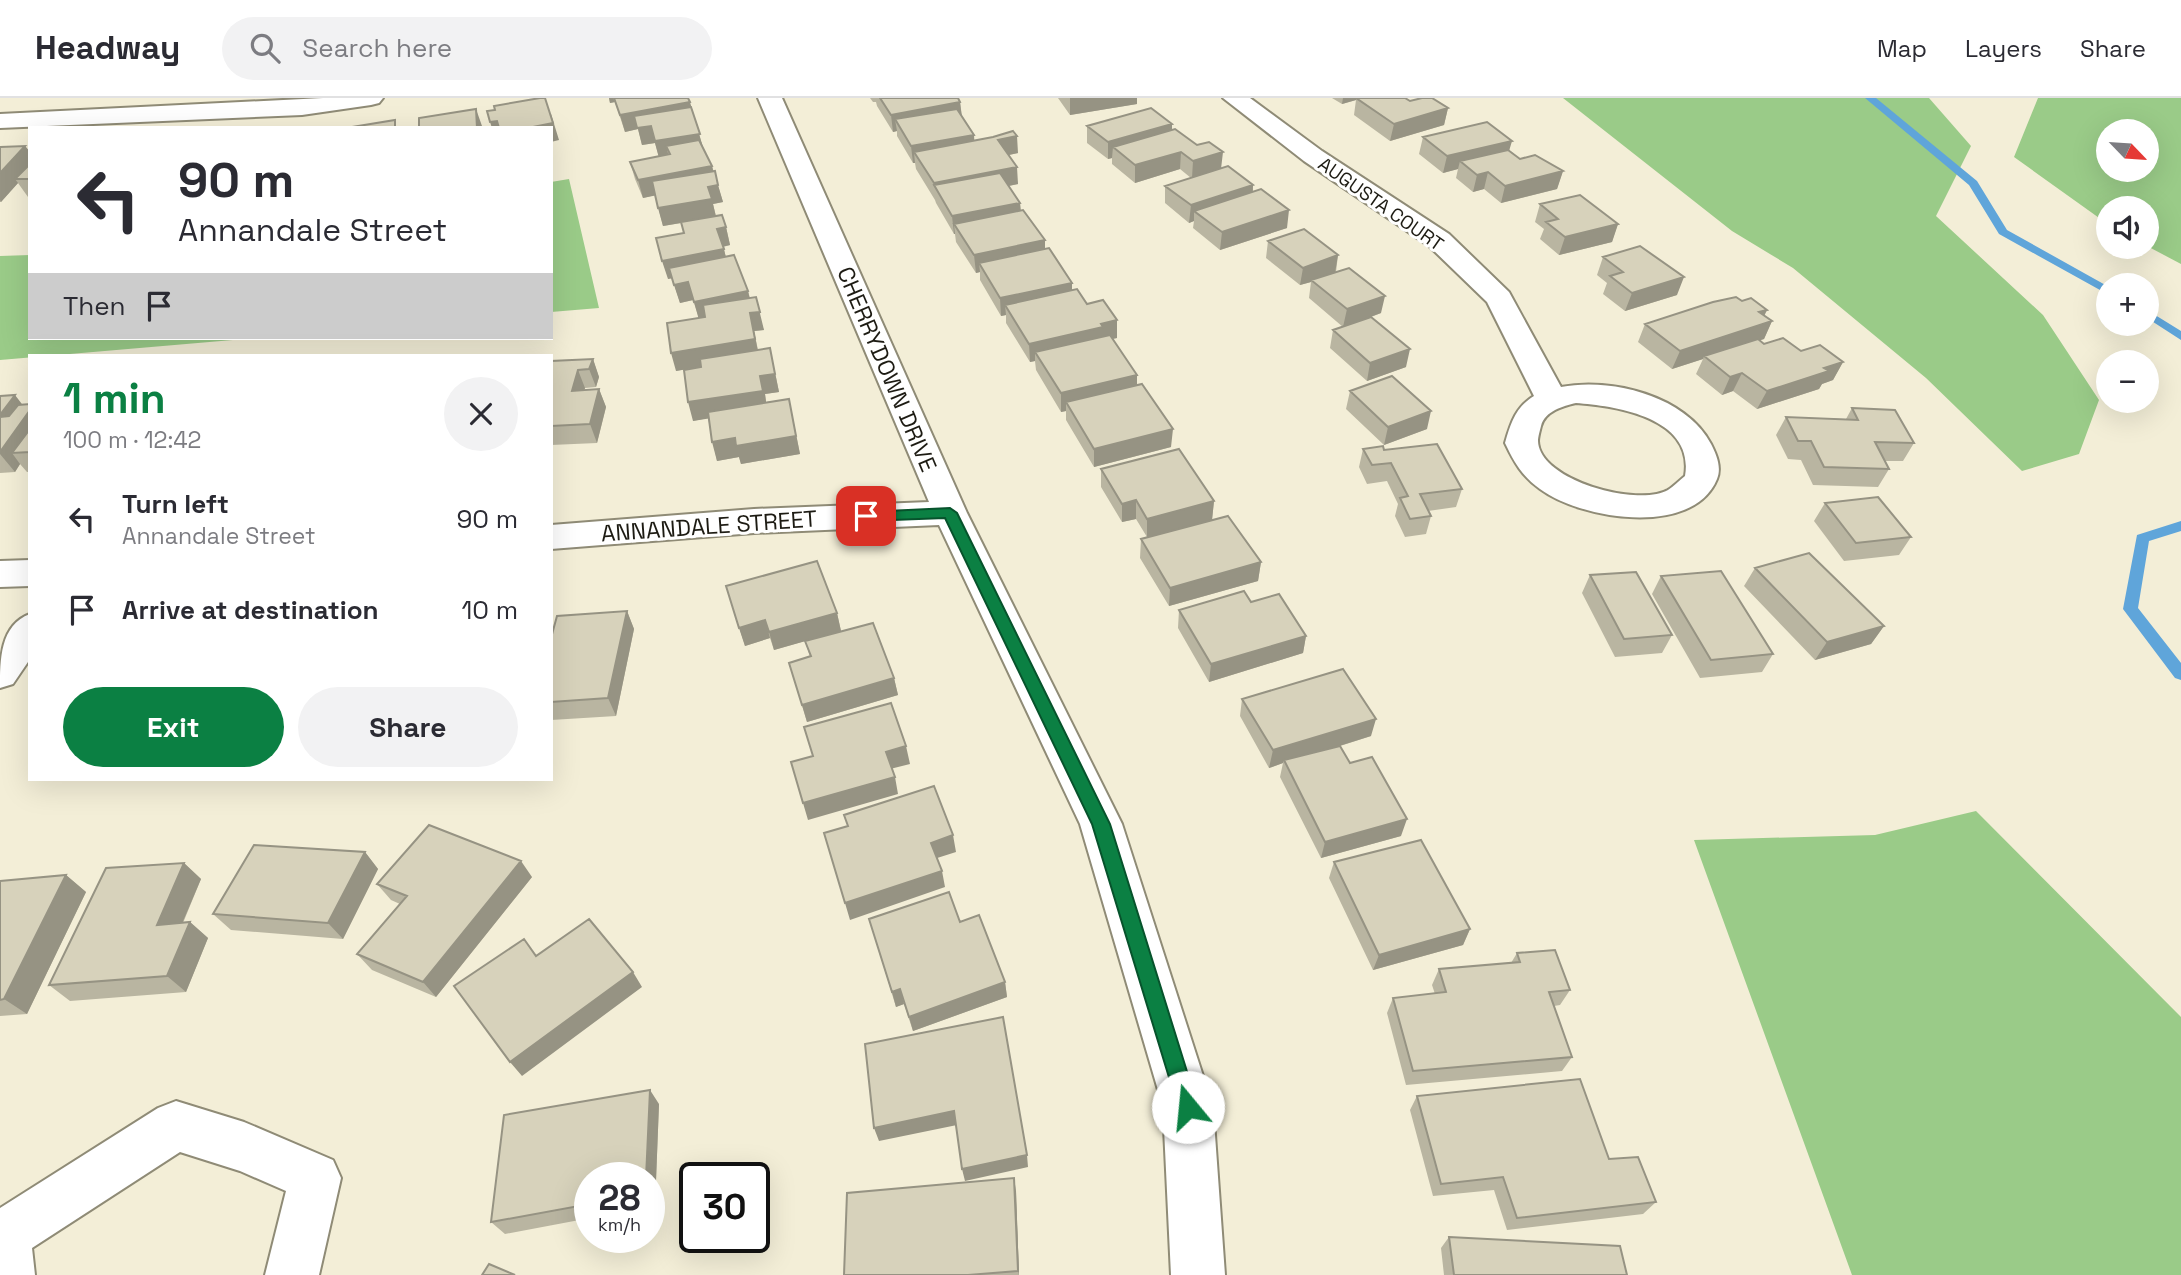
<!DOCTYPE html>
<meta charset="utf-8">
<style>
:root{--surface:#fff;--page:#f2f2f3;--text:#2b2b33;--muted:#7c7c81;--line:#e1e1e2;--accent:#0b8043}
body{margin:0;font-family:"Space Grotesk",sans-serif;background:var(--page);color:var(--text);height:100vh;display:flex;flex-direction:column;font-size:26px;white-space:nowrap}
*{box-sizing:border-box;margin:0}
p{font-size:23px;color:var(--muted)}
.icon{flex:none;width:38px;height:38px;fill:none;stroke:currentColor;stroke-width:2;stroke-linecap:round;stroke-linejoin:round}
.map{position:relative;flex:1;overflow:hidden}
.drawer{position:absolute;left:28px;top:256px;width:525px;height:427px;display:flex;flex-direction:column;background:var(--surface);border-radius:0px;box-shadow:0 7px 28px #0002}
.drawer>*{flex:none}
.hud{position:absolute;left:28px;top:28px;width:525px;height:214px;border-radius:0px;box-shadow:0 7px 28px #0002;background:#fff;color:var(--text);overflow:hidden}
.needle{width:46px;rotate:115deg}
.fabs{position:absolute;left:2096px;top:21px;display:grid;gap:14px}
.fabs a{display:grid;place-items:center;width:63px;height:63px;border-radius:50%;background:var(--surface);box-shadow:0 7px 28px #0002;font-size:35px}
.speed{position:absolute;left:574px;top:1064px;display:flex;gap:14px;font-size:35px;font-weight:700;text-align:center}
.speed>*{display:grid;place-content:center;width:91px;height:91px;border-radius:50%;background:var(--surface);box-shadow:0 7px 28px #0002;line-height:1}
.speed small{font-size:18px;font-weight:400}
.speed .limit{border:4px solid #111;border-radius:10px;background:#fff;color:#111}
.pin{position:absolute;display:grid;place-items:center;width:60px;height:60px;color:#fff;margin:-30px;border-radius:14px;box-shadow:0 4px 10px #0006}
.me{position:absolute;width:77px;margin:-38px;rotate:343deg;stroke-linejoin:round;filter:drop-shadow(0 0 5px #0008)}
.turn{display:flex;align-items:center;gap:24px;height:147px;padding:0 35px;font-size:32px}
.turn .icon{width:91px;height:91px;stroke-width:2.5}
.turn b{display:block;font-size:49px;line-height:60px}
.then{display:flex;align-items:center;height:66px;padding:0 35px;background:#0003;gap:14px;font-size:26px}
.round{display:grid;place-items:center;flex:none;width:74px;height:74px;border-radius:37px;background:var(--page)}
.headline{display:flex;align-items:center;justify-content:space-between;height:119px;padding:0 35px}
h1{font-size:42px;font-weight:600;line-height:52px;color:var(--accent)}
.button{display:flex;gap:14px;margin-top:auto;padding:14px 35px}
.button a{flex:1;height:80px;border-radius:42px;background:var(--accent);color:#fff;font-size:28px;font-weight:600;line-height:80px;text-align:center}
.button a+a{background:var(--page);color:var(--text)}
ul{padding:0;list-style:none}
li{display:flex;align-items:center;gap:21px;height:91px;padding:0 35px}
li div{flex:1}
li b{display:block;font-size:26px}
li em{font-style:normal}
header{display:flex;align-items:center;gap:42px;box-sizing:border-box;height:98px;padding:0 35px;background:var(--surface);border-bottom:2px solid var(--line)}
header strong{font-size:33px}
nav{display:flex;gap:38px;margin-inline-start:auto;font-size:24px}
.search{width:490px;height:63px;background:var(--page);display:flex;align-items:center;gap:18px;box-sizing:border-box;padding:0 24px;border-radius:38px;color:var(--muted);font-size:26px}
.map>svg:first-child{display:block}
.forest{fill:#9acb88;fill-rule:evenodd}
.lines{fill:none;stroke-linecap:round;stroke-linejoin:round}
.stream{fill:#5fa5da;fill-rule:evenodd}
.minor-casing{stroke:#8f8b76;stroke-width:4}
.minor{fill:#fff;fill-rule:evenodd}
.wall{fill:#b9b5a1}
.shaded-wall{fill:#969383}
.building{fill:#d7d2bb;stroke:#969383;stroke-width:2}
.route{fill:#0b8043;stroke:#07532c;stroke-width:2}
.labels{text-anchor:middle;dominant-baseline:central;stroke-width:6;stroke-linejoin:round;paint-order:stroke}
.far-street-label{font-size:19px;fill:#1d1b13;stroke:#fff}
.street-label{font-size:23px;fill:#1d1b13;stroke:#fff}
</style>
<header>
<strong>Headway</strong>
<div class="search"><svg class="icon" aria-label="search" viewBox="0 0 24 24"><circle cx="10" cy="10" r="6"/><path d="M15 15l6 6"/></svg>Search here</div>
<nav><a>Map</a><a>Layers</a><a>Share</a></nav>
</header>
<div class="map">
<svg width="2181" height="1177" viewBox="0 0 2181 1177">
<rect width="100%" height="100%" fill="#f3eed7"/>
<path class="forest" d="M1563 0H1929L1971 48 1936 118 2043 217 2099 302 2079 356 2022 373 1926 280 1793 170 1732 133Z
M2038 0H2181V166L2147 148V110H2109V127L2014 59ZM2109 33H2147V72H2109Z
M569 81 599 210 551 214V84Z
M30 157V240H257L0 262V158Z
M1976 713 2181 919V1177H1852L1694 742 1875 737Z"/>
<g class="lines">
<path class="stream" d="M1865 0H1876L1977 83 2007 132 2109 189V197L1999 136 1969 87Z
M2147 212 2181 233V242L2147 220Z
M2181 423V433L2149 443 2138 510 2181 565V582L2175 580 2123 511 2137 437Z"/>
<defs>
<path id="minor" d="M323 0H383L379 5 371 7 302 17 0 30V16Z
M758 0H782L967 415 1122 726 1213 1009 1225 1177H1171L1163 1009 1080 726 939 427 754 435 551 451V427L754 411 929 404Z
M1223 0H1250L1322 53 1449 136 1509 194 1561 289C1611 279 1686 298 1711 346 1716 356 1722 369 1717 381 1693 440 1580 421 1540 391 1522 378 1514 364 1505 345 1511 324 1516 309 1534 298L1487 204 1429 148 1304 63ZM1576 305C1617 308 1695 320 1685 378 1680 382 1674 388 1668 392 1639 409 1539 383 1538 343 1538 339 1540 332 1541 328 1545 313 1563 308 1576 305Z
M30 462V488L0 489V463Z
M30 516V561L13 586 0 590C0 562 0 527 30 516Z
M176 1003 244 1024 333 1062 341 1080 319 1177H265L286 1093 240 1073 180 1054 32 1150 35 1177H0V1110L158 1010Z"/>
</defs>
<use href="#minor" class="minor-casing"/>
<use href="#minor" class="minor"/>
</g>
<path class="wall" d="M609 0H688L704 53 712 68 723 104 713 106 716 118 726 129 730 147 723 149 726 159 748 193 750 200 764 232 754 233 758 252 770 250 779 294 765 296 766 304 789 301 800 356 741 366 739 359 717 363 708 320 693 323 701 268 676 273 699 220 693 202 680 205 672 180 668 181 684 135 681 125 663 128 655 97 643 100 635 81 630 64 659 59 655 45 642 47 638 31 625 34 615 4 610 5Z
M870 0H958L960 4 962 18 974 37V42L1018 55 1009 57 1018 86 1009 88 1020 105 1021 112 1045 142V151L1072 192 1087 206 1117 222V240L1113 241 1171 349 1094 369 1066 322V313L1061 314 1036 272 1035 263 1030 264 1006 225V217L1001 218 980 182V174L976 175 956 144 955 136H954L936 105 935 102 916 71 915 65H913L897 38V33L893 34 877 8 876 4H873Z
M1058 0H1137V6L1070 17Z
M1332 0H1405L1410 3 1448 10 1444 27 1390 43 1354 17 1356 2 1342 6Z
M1172 26V32L1221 70 1253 87V94L1287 130 1220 152 1193 130 1194 123 1189 125 1165 105V88L1191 80 1180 71 1135 85 1112 66V60L1108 61 1087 45V28Z
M1423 39 1509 52 1520 61 1563 73 1557 91 1501 105 1484 91 1473 94 1456 80 1458 71 1443 75 1419 56Z
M25 48 30 54V98L28 99 18 85 1 104H0V49Z
M1540 106 1618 126 1612 144 1559 157 1540 141 1544 131 1535 124Z
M1268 143 1338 157 1336 174 1381 215 1371 219 1406 269 1367 283 1330 250 1333 232 1343 229 1309 200 1311 184 1300 187 1266 160Z
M1603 159 1677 197 1625 213 1603 196 1607 185 1597 177Z
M1764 218 1772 223 1764 241 1760 242 1764 246 1843 264 1833 282 1822 286 1819 291 1757 311 1733 293 1722 297 1696 276 1703 261 1672 271 1638 244 1645 226Z
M593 261 599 279 596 289 585 290 584 292 599 291 606 309 597 345 551 347V263Z
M1350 293 1427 331 1384 347 1346 311Z
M0 298 23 307 30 306V374H27L20 366 15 374 0 375Z
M1852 310 1914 345 1903 363H1885L1889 371 1878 389 1813 387 1801 362 1788 361 1776 337 1786 319 1846 321Z
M1363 351 1384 352 1462 391 1456 409 1428 413 1431 418 1426 436 1405 439 1395 418 1398 406 1387 383 1367 386 1359 369Z
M1101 371 1214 403 1212 422 1147 439 1136 421 1122 424 1101 389Z
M1825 405 1911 439 1899 457 1844 463 1814 423Z
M1141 441 1261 464 1258 483 1169 508 1140 460Z
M1755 470 1884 528 1871 546 1815 562 1744 488Z
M1590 477 1672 537 1662 555 1615 559 1582 495Z
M1661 478 1773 556 1762 574 1700 580 1652 496Z
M726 488 837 515 841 533 894 580 898 597 807 624 789 565 810 559 805 543 774 552 770 540 745 548Z
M1251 504 1306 538 1303 555 1209 584 1178 530 1179 512Z
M627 513 634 531 616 618 551 622V540Z
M1242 601 1371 638 1340 648 1350 665 1401 738 1321 760 1280 679 1283 665 1269 670 1240 618Z
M365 754 378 771 343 841 231 832 213 816Z
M1334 764 1470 831 1463 847 1373 872 1329 780Z
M184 765 201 781 183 825 190 824 208 840 186 894 70 903 49 887Z
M66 777 86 794 27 916 0 918V783Z
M532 779 436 899 372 872 357 856 400 806 391 802 377 786Z
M869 821 960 824 1005 884 1007 899 913 933 904 906 896 909Z
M1517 855 1570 892 1560 907 1554 908 1572 959 1562 973 1406 987 1387 915 1393 900 1435 896 1432 887 1439 871 1511 865Z
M1417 998 1609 1061 1656 1104 1643 1116 1507 1132 1494 1092 1433 1098 1410 1012Z
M659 1006 655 1108 649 1109V1080H590V1120L505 1136 491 1124Z
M1016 1093 1019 1177H844Z
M1449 1139 1627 1177H1444L1441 1150Z"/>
<path class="shaded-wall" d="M609 0H613L615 4 610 5Z
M1070 0H1137V6L1070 17Z
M1343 0H1364H1356V2L1342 6Z
M690 4 704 53 666 48 669 59 659 60 655 45 642 47 638 31 625 34 620 17Z
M960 4 962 21H895L897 33 893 34 891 17Z
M1448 10 1444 27 1390 43 1394 26Z
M476 11 482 28V30H477Z
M551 16 559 42 551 44V30H528Z
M497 23 500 30H492L490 24Z
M1172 26V43L1113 49 1112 60 1108 61V44Z
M974 37 975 54H914L915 65H913L911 48Z
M1017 38 1018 55 999 59 998 42Z
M1512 43 1507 60 1460 63 1458 71 1443 75 1447 58Z
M25 48 30 54V73L15 81 18 85 1 104 0 102V75Z
M1181 54 1180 71 1135 85V67Z
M1223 54 1221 71 1192 80 1193 63Z
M712 68 716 85 643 100 638 82Z
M1017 69 1018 86 942 101 934 88V85Z
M1563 73 1557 91 1501 105 1505 88Z
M1488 74 1484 91 1473 94 1477 77Z
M718 87 723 104 713 106 716 119 663 128 658 110 708 89Z
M1253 87 1252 105 1194 113V123L1189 125 1191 107Z
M1020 105 1021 122 954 126 955 136H954L952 118Z
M1289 112 1287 130 1220 152 1222 134Z
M1618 126 1612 144 1559 157 1565 139Z
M726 129 730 147 721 149 717 131Z
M1045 142V160L979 165 980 174 976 175 974 157Z
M724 151 728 169 668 181 662 163Z
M1338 157 1335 175 1311 182V184L1300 187 1303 170Z
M1684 179 1677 197 1625 213 1632 195Z
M688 184 693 202 680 205 674 187Z
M1072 185V203L1005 207 1006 217 1001 218 1000 200Z
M748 193 752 211 699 222 694 204Z
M1385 198 1381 215 1343 229 1347 211Z
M756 199 764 232 754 233 759 259 676 273 671 255 750 215Z
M1767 212 1760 227 1772 223 1764 241 1706 260 1704 258 1703 261 1672 271 1680 253 1759 214Z
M1117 222V240L1035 254V263L1030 264 1029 246Z
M770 250 779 294 765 296 767 311 693 323 688 304 760 278Z
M1410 251 1406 269 1367 283 1370 265Z
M593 261 599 279 596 289 589 271Z
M1843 264 1833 282 1822 286 1819 291 1757 311 1767 293 1824 270Z
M578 272 585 290 579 311 572 293Z
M1742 275 1733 293 1722 297 1730 279Z
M1137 277V295L1066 304V313L1061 314V295Z
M599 291 606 309 597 345 590 326Z
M15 297 28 314 30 312V352L12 355 20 366 15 374 0 356V317Z
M789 301 800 356 741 366 739 359 717 363 712 344Z
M1431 313 1427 331 1384 347 1388 329Z
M1173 331 1171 349 1094 369V351Z
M1136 402V421L1122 424V406Z
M1214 403 1212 422 1147 439V421Z
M1261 464 1258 483 1169 508 1170 490Z
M627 513 634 531 616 618 608 600Z
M837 515 841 533 774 552 769 534Z
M765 522 770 540 745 548 739 530Z
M1884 528 1871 546 1815 562 1827 544Z
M1306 538 1303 555 1209 584 1211 566Z
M894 580 898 597 807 624 802 607Z
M1376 621 1371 638 1285 665 1284 662 1283 665 1269 670 1273 652Z
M906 648 910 666 890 671 886 654Z
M895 679 898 696 808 722 803 705Z
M1407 721 1401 738 1321 760 1325 744Z
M953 737 956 754 934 761 931 745Z
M365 754 378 771 343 841 328 825Z
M521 763 532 779 436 899 423 884Z
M184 765 201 781 175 842 157 827Z
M942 773 945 789 850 822 845 805Z
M66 777 86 794 27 916 4 901Z
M190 824 208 840 186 894 167 878Z
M1470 831 1463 847 1373 872 1379 857Z
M633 874 642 889 522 978 510 964Z
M1005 884 1007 899 913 933 909 919Z
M900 891 904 906 896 909 892 894Z
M650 992 659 1006 655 1108 649 1101V1080H646Z
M954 1013 957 1027 879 1043 874 1030Z
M1027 1057 1028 1069 965 1083 962 1071Z
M1014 1080 1016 1093 1019 1177 1018 1173Z"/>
<path class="building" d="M540 0H545L553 25 528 30H499L497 23 490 24 487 13 495 12 494 8Z
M614 0H688L690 4 620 17Z
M880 0H958L960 4 891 17Z
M1356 0H1405L1410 3 1422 0H1432L1448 10 1394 26Z
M691 9 700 36 655 43 651 28 637 30 634 18Z
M1151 10 1172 26 1108 44 1087 28Z
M476 11 477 30H419V20Z
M957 11 974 37 911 48 895 21Z
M395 22V30H346Z
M1487 24 1512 43 1447 58 1423 39Z
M1175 31 1197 47 1209 44 1223 54 1193 63 1181 54 1135 67 1113 49Z
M1013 33 1017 38 998 42 1017 69 934 85 914 54 993 39Z
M699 42 712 68 638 82 630 64 670 56 666 48Z
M25 48 0 75V49Z
M1508 52 1520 61 1535 57 1563 73 1505 88 1488 74 1477 77 1460 63Z
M30 66V81H15Z
M1228 68 1253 87 1191 107 1165 88Z
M715 73 718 87 708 89 712 101 658 110 652 83Z
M1000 75 1020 105 952 118 934 87Z
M1261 91 1289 112 1222 134 1194 113Z
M1580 97 1618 126 1565 139 1546 124 1558 121 1540 106Z
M1023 112 1045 142 974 157 954 126Z
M722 117 726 129 717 131 724 151 662 163 656 140 684 135 681 124Z
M1304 131 1338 157 1303 170 1268 143Z
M1640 148 1684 179 1632 195 1610 178 1623 174 1603 159Z
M1049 150 1072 185 1000 200 979 165Z
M734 157 748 193 694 204 688 184 674 187 669 170Z
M1349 170 1385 198 1347 211 1311 182Z
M1077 191 1087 206 1103 202 1117 222 1101 226 1103 229 1029 246 1005 207Z
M756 199 760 214 750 215 755 241 671 255 667 225 705 219 703 207Z
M1736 199 1742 203 1751 200 1767 212 1759 214 1772 223 1680 253 1645 226 1713 204Z
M1371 219 1410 251 1370 265 1333 232Z
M1110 237 1137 277 1061 295 1035 254Z
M1783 240 1801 253 1820 247 1843 264 1824 270 1829 273 1767 293 1742 275 1730 279 1704 258 1758 241 1764 246Z
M770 250 775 276 760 278 763 293 688 304 684 272 701 269 700 261Z
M593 261 589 271 578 272 572 293 599 291 590 326 551 328V263Z
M1392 278 1431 313 1388 329 1350 293Z
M1142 286 1173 331 1094 351 1066 304Z
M15 297 0 317V298Z
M789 301 796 338 736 348 735 340 712 344 708 314Z
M30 306V312L0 354V319L9 318 18 307Z
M1852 310 1895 312 1914 345 1875 344 1889 371 1824 369 1811 343H1798L1786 319 1858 322Z
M30 331V354L12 355Z
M1437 346 1462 391 1420 396 1431 418 1410 421 1400 400 1408 398 1391 365 1372 367 1363 351 1383 348 1384 352Z
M1179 351 1214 403 1147 421 1136 402 1122 406 1101 371Z
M1878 399 1911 439 1856 445 1825 405Z
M1228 418 1261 464 1170 490 1141 441Z
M1809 455 1884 528 1827 544 1755 470Z
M817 463 837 515 769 534 765 522 739 530 726 488Z
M1721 473 1773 556 1711 562 1661 478Z
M1636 474 1672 537 1624 541 1590 477Z
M1244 493 1251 504 1279 496 1306 538 1211 566 1179 512Z
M627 513 608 600 551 604V540L557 518Z
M873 525 894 580 802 607 789 565 811 558 805 543Z
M1343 571 1376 621 1273 652 1242 601Z
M891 605 906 648 886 654 895 679 803 705 791 664 813 658 804 629Z
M1340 648 1350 665 1372 659 1407 721 1325 744 1284 662Z
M934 688 953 737 931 745 942 773 845 805 824 735 848 728 844 717Z
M429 727 521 763 423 884 357 856 407 798 377 786Z
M1421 742 1470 831 1379 857 1334 764Z
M254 747 365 754 328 825 213 816Z
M184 765 157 827 190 824 167 878 49 887 106 770Z
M66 777 4 901 0 902V783Z
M949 794 960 824 979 817 1005 884 909 919 900 891 892 894 869 821Z
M589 821 633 874 510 964 454 888 524 841 536 858Z
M1555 852 1570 892 1549 894 1572 959 1413 973 1393 900 1446 894 1439 871 1520 864 1517 855Z
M1003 919 1027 1057 962 1071 954 1013 874 1030 865 946Z
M1580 981 1609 1061 1638 1059 1656 1104 1517 1120 1503 1079 1441 1086 1417 998Z
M650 992 646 1080H590V1106L491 1124 504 1017Z
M1014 1080 1018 1173 968 1177H844L847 1095Z
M1449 1139 1620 1148 1627 1177H1454Z
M489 1166 515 1177H482Z"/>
<path class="route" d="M950 410 957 415 1110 726 1198 1009 1195 1017 1188 1019 1181 1017 1178 1009 1092 726 945 420 866 423 859 418 866 414Z"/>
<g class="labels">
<g class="far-street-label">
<text transform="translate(1381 106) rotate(35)">AUGUSTA COURT</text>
</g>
<g class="street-label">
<text transform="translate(887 271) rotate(67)">CHERRYDOWN DRIVE</text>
<text transform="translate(709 428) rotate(-4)">ANNANDALE STREET</text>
</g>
</g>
</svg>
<div class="fabs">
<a><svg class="needle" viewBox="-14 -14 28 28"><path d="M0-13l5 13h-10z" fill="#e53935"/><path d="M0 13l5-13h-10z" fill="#7c7c81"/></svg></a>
<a><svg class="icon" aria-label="sound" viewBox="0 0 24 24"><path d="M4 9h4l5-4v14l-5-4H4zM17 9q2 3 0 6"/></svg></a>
<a>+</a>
<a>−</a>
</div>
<div class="speed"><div>28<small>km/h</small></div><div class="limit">30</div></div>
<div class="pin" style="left:866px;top:418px;background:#d93025"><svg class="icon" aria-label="arrive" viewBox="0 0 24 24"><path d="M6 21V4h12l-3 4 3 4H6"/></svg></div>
<svg class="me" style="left:1188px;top:1009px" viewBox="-20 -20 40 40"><circle r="19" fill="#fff"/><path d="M0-13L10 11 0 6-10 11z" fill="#0b8043"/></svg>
<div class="hud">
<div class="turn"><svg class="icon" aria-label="left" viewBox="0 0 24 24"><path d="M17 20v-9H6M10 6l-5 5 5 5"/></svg><div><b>90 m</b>Annandale Street</div></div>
<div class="then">Then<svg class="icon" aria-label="arrive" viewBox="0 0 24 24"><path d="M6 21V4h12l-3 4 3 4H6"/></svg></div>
</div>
<section class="drawer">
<div class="headline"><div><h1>1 min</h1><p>100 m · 12:42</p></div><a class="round"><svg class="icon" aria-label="close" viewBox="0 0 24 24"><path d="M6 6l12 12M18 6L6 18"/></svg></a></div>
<ul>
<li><svg class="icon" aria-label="left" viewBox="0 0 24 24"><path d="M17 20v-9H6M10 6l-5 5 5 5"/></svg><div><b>Turn left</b><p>Annandale Street</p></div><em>90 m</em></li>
<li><svg class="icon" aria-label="arrive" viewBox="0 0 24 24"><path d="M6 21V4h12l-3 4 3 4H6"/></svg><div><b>Arrive at destination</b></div><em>10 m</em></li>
</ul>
<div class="button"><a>Exit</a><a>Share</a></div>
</section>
</div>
